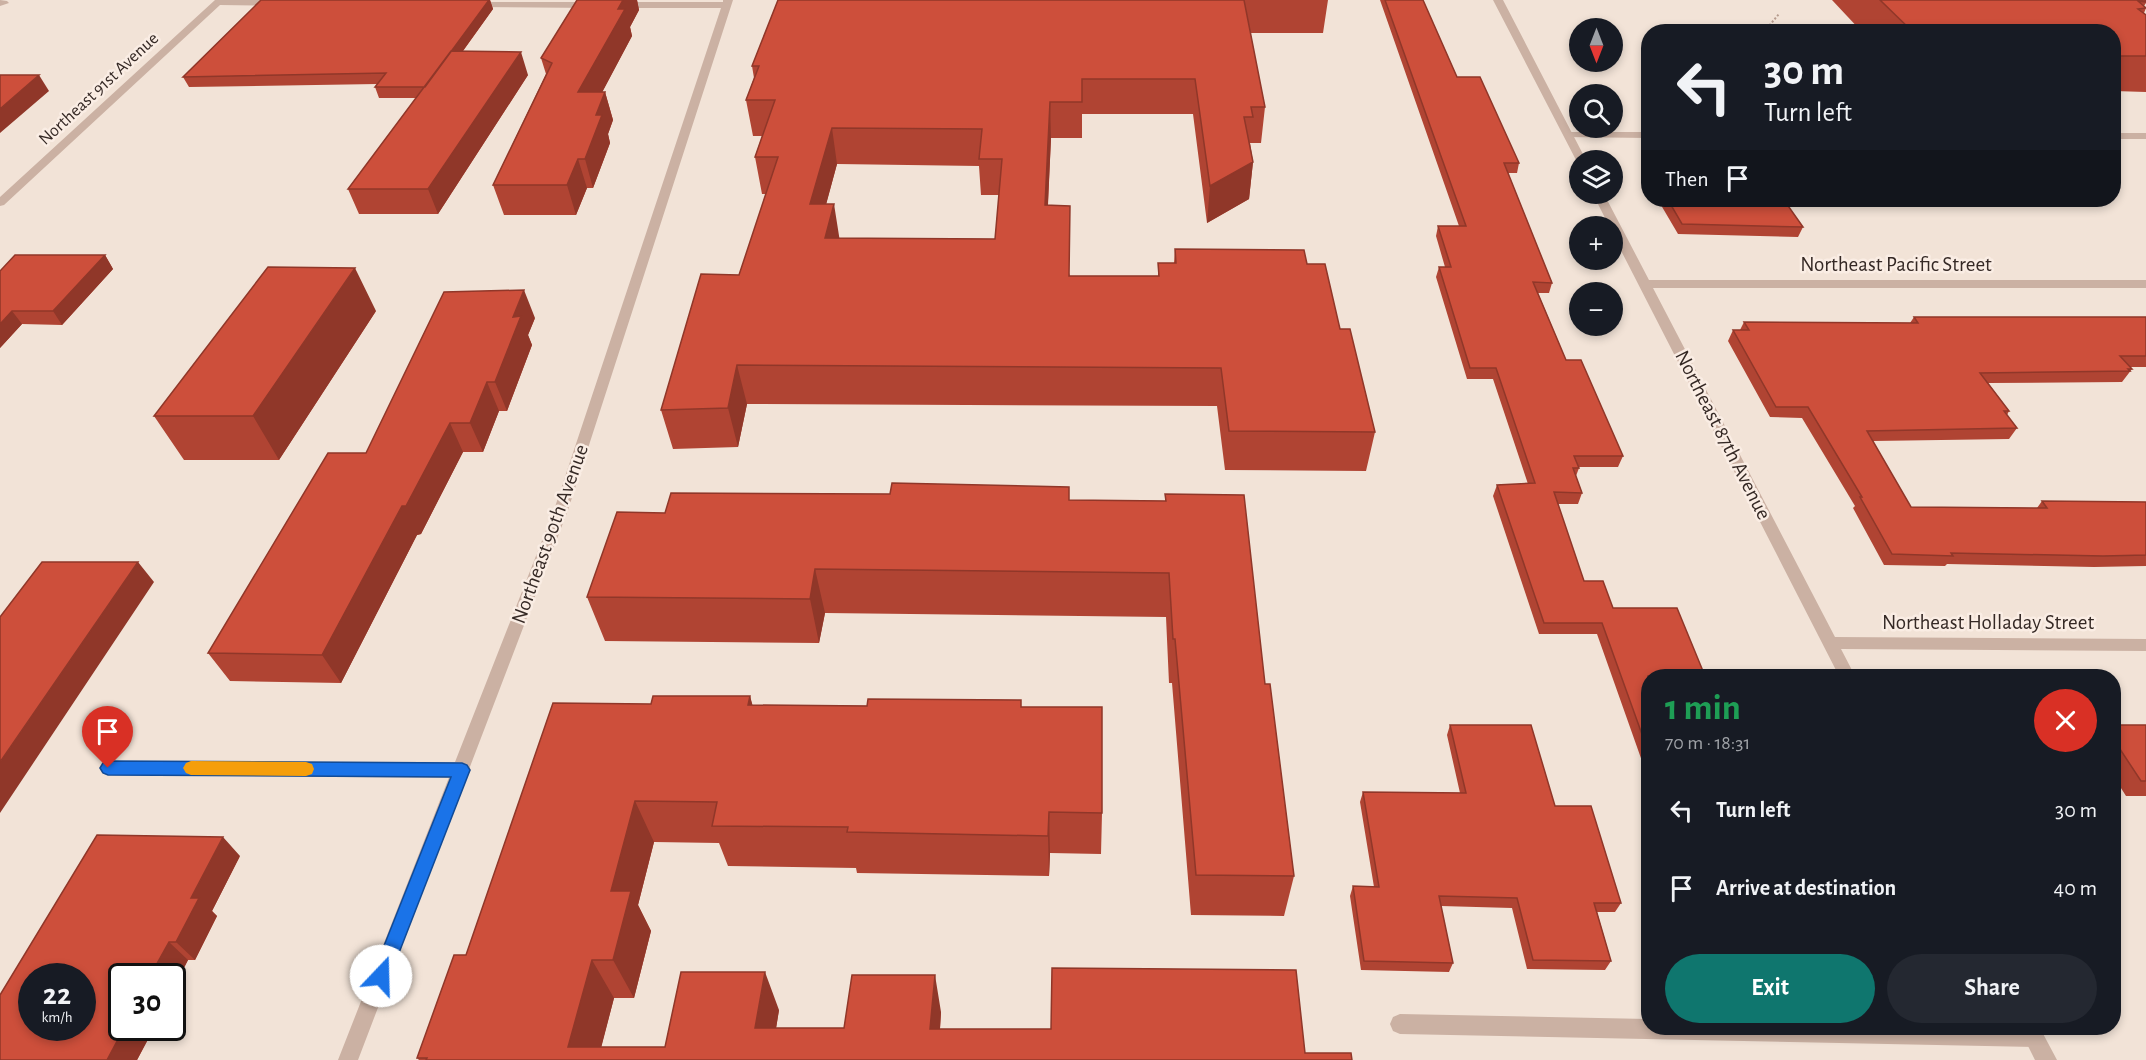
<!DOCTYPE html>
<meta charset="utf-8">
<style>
:root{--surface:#171b24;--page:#242831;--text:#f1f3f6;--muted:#9ea1a6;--accent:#0f766e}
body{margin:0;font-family:"Alegreya Sans",sans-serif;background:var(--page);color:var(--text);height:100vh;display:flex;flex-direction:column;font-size:22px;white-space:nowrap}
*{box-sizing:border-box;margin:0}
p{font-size:20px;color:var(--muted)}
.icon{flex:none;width:33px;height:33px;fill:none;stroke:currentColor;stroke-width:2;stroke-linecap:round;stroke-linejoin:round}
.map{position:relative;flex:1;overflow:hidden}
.sheet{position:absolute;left:1641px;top:669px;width:480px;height:366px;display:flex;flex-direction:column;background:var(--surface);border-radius:24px;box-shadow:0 3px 9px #0003}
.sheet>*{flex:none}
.guide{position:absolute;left:1641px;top:24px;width:480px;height:183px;border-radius:24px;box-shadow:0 3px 9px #0003;background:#171b24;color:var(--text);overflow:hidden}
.needle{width:39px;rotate:180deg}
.tools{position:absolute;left:1569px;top:18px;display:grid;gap:12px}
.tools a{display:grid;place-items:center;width:54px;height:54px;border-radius:50%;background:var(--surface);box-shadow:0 3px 9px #0003;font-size:30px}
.speed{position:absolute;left:18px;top:963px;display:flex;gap:12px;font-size:30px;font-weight:700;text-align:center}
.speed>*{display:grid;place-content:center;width:78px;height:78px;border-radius:50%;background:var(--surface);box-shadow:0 3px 9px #0003;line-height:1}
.speed small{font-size:15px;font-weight:400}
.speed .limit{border:3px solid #111;border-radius:9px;background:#fff;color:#111}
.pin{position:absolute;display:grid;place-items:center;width:51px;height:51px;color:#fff;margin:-62px -26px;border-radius:50% 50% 50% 0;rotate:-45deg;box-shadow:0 0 6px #0007}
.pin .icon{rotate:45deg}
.me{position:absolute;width:66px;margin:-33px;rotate:21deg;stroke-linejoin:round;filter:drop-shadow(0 0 4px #0008)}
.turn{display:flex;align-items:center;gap:21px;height:126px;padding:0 24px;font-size:27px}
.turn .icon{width:78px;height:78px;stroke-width:2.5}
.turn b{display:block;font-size:42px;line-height:51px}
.then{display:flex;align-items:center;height:57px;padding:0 24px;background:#0003;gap:12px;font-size:22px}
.round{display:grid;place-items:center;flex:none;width:63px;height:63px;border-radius:32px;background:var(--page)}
.headline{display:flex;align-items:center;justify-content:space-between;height:102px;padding:0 24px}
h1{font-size:36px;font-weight:700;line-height:45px;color:#1e9e55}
.button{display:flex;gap:12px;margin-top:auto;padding:12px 24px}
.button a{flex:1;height:69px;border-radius:36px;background:var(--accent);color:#fff;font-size:24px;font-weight:700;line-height:69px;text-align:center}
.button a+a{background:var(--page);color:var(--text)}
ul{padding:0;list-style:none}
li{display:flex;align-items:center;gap:18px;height:78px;padding:0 24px}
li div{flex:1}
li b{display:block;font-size:22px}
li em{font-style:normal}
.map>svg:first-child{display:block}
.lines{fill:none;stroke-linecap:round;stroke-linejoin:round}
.path{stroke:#b69b8d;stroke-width:2;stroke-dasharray:2 2;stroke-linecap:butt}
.lane{fill:#cbb1a3;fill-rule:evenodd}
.street{fill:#cbb1a3;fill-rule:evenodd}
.wall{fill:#b04433;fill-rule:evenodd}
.shaded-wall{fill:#903729}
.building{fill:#cd4f3b;stroke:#903729;stroke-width:1.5;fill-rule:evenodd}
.route{fill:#1a73e8;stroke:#114b97;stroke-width:1.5}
.slow{fill:#f59e0b}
.labels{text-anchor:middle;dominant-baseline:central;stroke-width:5;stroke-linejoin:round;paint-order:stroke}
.far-street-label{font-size:18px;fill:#352925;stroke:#faede4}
.street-label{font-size:21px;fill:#352925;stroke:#faede4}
</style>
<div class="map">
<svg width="2146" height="1060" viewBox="0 0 2146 1060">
<rect width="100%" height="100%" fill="#f2e3d7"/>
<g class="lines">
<path class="path" d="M1771 32 1768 27 1779 14"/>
<path class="lane" d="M1569 132H1648V138L1565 137V133Z
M2114 133H2146V139H2114Z
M108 761 462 762 468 765 471 770 468 775 462 778 108 775 102 773 99 768 102 763Z
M1400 1014 1648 1019V1028H2036L2041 1030 2044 1037 2041 1044 2034 1047 1400 1034 1393 1031 1390 1024 1393 1017Z"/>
<path class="street" d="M0 0 7 1 9 3 0 6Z
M215 0H279L284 3 279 6 220 5 4 205 0 206V197Z
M723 0H733L568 510 358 1060H338L554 510 721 8H618L613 5 618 2H723Z
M1493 0H1503L1586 160H1580V163L1576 160Z
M468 2H594L599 5 594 8 471 7 466 4Z
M1593 194H1604L1649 280H2146V288H1653L1835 637 2146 639V651L1841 649 1855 676H1839L1612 233V226H1609Z
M2019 1028H2040L2057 1060H2035Z"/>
</g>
<path class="wall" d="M261 0H490L493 9 463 51 528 75 438 214H359L348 189 416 98H379L375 87 377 84 189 87 183 77Z
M577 0H637L639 10 630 27 632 36 602 92H605L613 120 608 134 610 143 593 188H587L576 215H504L493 185 546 74 541 58Z
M778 0H1328L1323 33H1250L1265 107 1261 143H1250L1253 162 1249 199 1207 223 1193 114H1082V138H1051L1048 205 1070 276H1158V263H1174L1175 249 1307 264 1340 329 1375 432 1366 471 1225 470 1217 406 747 404 738 447 673 449 661 410 739 275 766 194H762L755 157 762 136H753L746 100 754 78 752 66ZM837 164 979 166 981 195H999L995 239 839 238 826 204Z
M1380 0H1423L1457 77 1519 163 1517 173H1508L1552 283 1549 293H1538L1566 360 1623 456 1618 467H1578L1579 468 1576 476 1582 493 1578 504H1557L1584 581 1613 608 1648 676V778L1597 634H1539L1493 496 1497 485 1528 484 1493 379H1467L1436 277 1439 267H1445L1436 236 1438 226H1459Z
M1832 0H2145L2146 1V3L2144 6 2146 8 2144 13 2146 15V92L2114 91V32H1862Z
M1658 200H1784L1803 227 1798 237 1678 234Z
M15 255H105L113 269 62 325 22 324 0 348Z
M376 311 279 460H184L154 416Z
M1914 317H2146V367H2130L2132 369 2122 382 1988 383 2009 411 2007 415 2017 428 2009 439 1873 441 1911 507 2037 508 2042 501 2146 502V566L2094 567 1947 564 1945 566 1884 565 1853 508 1855 506 1802 418 1770 417 1728 341 1733 330H1740L1744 322 1910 323Z
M535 318 528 335 532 345 507 411H499L483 452H463L421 534 417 535 341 683 230 681 208 653 366 453Z
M1165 494 1265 684 1294 876 1284 916 1191 915 1172 683H1169L1166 617 825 613 819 643 605 641 587 597 665 513 1069 500 1165 501Z
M750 696 752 705 1022 707 1102 813 1101 854 1050 853 1049 876 857 873 856 868 728 866 719 843 654 842 638 905 651 931 634 998H614L601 1047H665L779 1010 776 1028H844L941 1012 940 1029 1305 1053 1352 1060H419L417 1058 466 955 651 704Z
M1450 725 1555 806 1621 903 1615 912H1597L1611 961 1605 970 1527 969 1512 908 1441 906 1453 963 1449 972 1361 970 1350 896 1353 886 1374 887 1360 802 1363 792 1460 793 1447 735Z
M2114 725H2146V796H2126L2114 777Z
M240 856 212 911 217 916 195 960H188L172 991V976L122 1028H154L137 1060H0Z"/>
<path class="shaded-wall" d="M489 0H490L493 9 429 98 425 87Z
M623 0H637L639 10 630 27 632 36 587 121 578 92Z
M521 52 528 75 438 214 428 189Z
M39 75 49 91 0 133V109Z
M605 92 613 120 608 134 610 143 593 188 585 159 596 115Z
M1050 102 1051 138 1046 243 1045 205Z
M832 128 837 164 816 242 810 204Z
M578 159 587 188 576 215 567 185Z
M1253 162 1249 199 1207 223 1210 186Z
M834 204 840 242 825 238Z
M105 255 113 269 62 325 53 311Z
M355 268 376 311 279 460 253 416Z
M524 290 535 318 528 335 532 345 507 411 495 382 513 317Z
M12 311 22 324 0 348V324Z
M737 365 747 404 738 447 728 408Z
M487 382 499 411 483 452 470 423Z
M450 423 463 452 421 534 417 535 341 683 322 655 402 506Z
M138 562 154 582 0 813V762Z
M815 569 825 613 819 643 810 599Z
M750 696 762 739 748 705Z
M635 801 654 842 638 905 651 931 634 998 613 960 611 891Z
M1049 812 1050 853 1049 876 1048 836Z
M223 837 240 856 212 911 217 916 195 960 176 942 191 898Z
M169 942 188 960 172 991V976H150Z
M592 960 614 998 598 1060 568 1047Z
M765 972 779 1010 771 1060 755 1028Z
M935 975 941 1012 938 1060 930 1029Z
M124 1028H154L137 1060H107Z"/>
<path class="building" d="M261 0H489L425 87H375L386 73 183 77Z
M577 0H623L618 9H625L578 92H605L596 115H602L585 159H578L567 185H493L552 63 541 58Z
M778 0H1244L1265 107H1251L1253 117H1244L1253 162 1210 186 1195 79H1082V102H1050L1045 205 1070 206 1069 276H1159L1158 263H1176L1175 249 1304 250 1307 264H1325L1340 329H1350L1375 432 1229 431 1221 368 737 365 728 408 661 410 701 274 739 275 778 157H755L775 100H746L759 66H752ZM832 128 982 129 979 159H1002L995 239 825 238 834 204H810Z
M1385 0H1423L1457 77H1480L1519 163H1504L1552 283 1533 282 1566 360H1581L1623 456H1574L1579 468H1573L1582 493 1554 492 1584 581H1603L1613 608H1677L1705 676H1648V751L1602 623H1544L1497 485 1535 483 1496 368H1470L1439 267H1451L1438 226H1466Z
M1880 0H2145L2146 2 2138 1 2146 8 2138 9 2146 15V56H2114V32H1913Z
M451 51 521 52 428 189H348Z
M0 75H39L0 109Z
M1668 200H1784L1803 227 1682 224Z
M15 255H105L53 311H12L0 324V271Z
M268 267 355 268 253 416H154Z
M524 290 513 317 521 316 495 382H487L470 423H450L406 506H402L322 655 208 653 328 453H366L444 292Z
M1914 317H2146V356H2120L2132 369H2128L2130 371 1980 373 2009 411H2004L2017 428 1867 431 1911 507 2047 508 2042 501 2146 502V555L2103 556 1951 553 1953 556 1892 554 1860 497H1862L1808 407H1776L1733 330H1749L1744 322 1918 323Z
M892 483 1069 487V500L1166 501 1165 494 1244 495 1265 684H1270L1294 876 1196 875 1175 639H1173L1169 573 815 569 810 599 587 597 617 512 665 513 671 493 890 494Z
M42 562H138L0 762V617Z
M653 696H750L748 705 867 706 868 699 1021 700V707H1102V813L1049 812 1048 836 847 832 848 827 712 826 717 802 635 801 611 891H631L613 960H592L568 1047H665L681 972H765L755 1028H844L852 975H935L930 1029H1051L1052 968 1296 970 1305 1053H1351L1352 1060H426L427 1058H417L454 955H466L553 703 651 704Z
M1450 725H1531L1555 806H1591L1621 903H1594L1611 961 1533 960 1517 898 1439 896 1453 963 1364 961 1353 886 1379 887 1363 792 1466 793Z
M2114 725H2146V781H2141L2114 740Z
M97 835 223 837 191 898H199L176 942H169L150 976H122V1028H124L107 1060H0V995ZM32 976H82V1028H32Z"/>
<path class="route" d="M108 761 462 763 467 765 470 770 390 976 387 983 381 985 374 983 372 976 451 777 108 775 103 773 100 768 103 763Z"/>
<path class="slow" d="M191 761 306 762 312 764 314 769 312 774 306 776 191 775 186 773 183 768 186 763Z"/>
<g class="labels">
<g class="far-street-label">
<text transform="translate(99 89) rotate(-43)">Northeast 91st Avenue</text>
</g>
<g class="street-label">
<text x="1896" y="264">Northeast Pacific Street</text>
<text transform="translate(1723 435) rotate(63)">Northeast 87th Avenue</text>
<text transform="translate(550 534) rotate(-70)">Northeast 90th Avenue</text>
<text x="1988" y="622">Northeast Holladay Street</text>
</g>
</g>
</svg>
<div class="tools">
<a><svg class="needle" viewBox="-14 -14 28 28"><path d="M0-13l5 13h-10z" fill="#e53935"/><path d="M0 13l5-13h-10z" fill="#9ea1a6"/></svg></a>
<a><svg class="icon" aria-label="search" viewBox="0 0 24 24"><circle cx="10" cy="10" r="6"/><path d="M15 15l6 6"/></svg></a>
<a><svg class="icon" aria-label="layers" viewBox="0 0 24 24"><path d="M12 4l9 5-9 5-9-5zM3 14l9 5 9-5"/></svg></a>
<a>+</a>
<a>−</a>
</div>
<div class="speed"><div>22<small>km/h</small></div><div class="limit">30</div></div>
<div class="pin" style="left:108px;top:768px;background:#d93025"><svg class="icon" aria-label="arrive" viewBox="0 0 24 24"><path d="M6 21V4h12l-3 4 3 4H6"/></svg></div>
<svg class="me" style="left:381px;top:976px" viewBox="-20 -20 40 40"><circle r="19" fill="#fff"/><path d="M0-13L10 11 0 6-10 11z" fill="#1a73e8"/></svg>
<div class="guide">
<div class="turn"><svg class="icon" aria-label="left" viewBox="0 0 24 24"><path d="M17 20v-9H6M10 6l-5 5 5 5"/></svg><div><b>30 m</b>Turn left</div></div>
<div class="then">Then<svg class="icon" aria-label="arrive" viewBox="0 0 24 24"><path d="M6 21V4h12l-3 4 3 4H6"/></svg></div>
</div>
<section class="sheet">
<div class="headline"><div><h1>1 min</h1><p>70 m · 18:31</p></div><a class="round" style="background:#d93025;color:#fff"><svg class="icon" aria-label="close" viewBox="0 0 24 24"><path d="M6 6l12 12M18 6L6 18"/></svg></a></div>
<ul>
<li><svg class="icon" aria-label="left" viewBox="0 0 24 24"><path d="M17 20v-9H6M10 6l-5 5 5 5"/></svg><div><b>Turn left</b></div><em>30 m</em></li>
<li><svg class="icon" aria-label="arrive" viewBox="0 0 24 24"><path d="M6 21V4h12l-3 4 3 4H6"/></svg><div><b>Arrive at destination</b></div><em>40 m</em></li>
</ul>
<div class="button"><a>Exit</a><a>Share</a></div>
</section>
</div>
